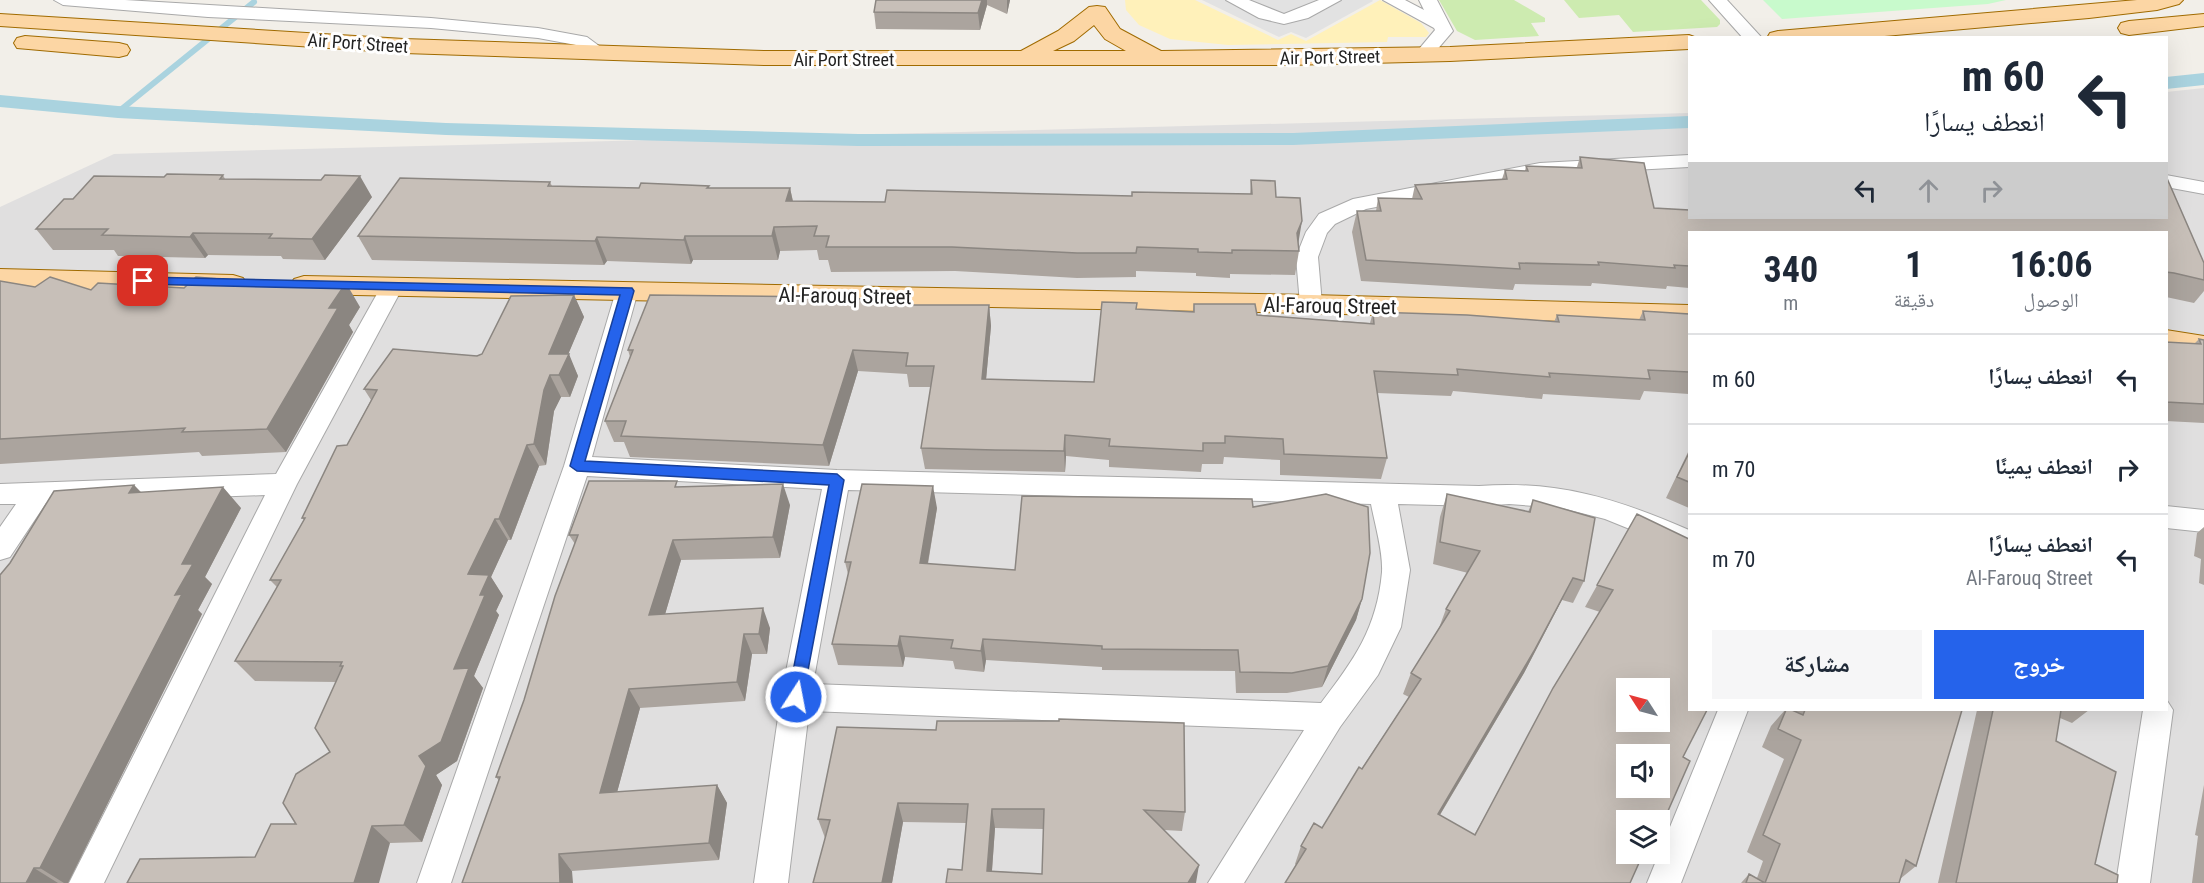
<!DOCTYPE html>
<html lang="ar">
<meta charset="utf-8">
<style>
:root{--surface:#fff;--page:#f6f6f7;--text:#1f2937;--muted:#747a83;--line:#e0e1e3;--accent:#2563eb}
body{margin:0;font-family:"Roboto Condensed","Noto Naskh Arabic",sans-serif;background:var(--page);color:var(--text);direction:rtl;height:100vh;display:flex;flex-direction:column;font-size:22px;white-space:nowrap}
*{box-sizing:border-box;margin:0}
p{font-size:20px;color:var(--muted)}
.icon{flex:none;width:33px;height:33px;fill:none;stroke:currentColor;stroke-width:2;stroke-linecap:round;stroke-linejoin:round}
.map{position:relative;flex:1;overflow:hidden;direction:ltr}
.side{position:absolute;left:1688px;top:231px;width:480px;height:480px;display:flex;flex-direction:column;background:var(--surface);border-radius:0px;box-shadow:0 6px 24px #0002;direction:rtl}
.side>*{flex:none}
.guide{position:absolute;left:1688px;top:36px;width:480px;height:183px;border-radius:0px;box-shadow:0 6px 24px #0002;direction:rtl;background:#fff;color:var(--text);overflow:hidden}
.needle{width:39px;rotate:306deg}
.fabs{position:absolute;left:1616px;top:678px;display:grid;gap:12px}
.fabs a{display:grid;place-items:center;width:54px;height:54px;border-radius:0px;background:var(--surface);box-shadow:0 6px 24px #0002;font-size:30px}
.pin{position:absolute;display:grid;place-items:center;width:51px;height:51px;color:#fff;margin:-26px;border-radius:12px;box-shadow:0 3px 9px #0006}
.me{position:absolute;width:66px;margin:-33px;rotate:11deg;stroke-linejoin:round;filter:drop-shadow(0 0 4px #0008)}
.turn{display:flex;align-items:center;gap:21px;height:126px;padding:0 24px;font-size:27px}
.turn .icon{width:78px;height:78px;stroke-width:2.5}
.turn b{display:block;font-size:42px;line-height:51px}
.lanes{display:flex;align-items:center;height:57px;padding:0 24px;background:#0003;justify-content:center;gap:30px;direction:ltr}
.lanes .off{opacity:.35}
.eta{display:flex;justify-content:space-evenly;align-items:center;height:102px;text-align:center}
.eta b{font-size:36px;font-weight:700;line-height:42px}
.primary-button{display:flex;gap:12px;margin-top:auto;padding:12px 24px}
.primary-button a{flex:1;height:69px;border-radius:0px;background:var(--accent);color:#fff;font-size:24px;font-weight:700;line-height:69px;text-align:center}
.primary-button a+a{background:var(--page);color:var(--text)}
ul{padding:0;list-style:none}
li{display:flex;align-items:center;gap:18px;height:90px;padding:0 24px;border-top:2px solid var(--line)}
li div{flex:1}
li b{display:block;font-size:22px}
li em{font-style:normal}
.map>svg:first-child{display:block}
.residential{fill:#e0dfdf;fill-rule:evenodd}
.grass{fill:#cdebb0}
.sand{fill:#fff1ba}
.park{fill:#c8facc}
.parking{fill:#e2e2e2}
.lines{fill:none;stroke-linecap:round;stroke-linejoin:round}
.stream{stroke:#aad3df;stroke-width:6}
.canal{fill:#aad3df;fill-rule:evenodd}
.minor-casing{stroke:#a9a9a9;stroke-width:2}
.major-casing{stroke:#a06b00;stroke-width:2}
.minor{fill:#fff;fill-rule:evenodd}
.major{fill:#fcd6a4;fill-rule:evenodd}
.wall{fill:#aba49e;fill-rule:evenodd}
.shaded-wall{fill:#8b8681}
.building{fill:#c7bfb8;stroke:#8b8681;stroke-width:1.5;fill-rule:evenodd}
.route{fill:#2563eb;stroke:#184099;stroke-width:1.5}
.labels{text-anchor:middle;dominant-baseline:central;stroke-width:6;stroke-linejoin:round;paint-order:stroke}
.far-street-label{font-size:18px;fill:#222;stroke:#fff}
.street-label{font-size:21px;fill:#222;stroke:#fff}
</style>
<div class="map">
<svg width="2204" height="883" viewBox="0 0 2204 883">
<rect width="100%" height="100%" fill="#f2efe9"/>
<path class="residential" d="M2204 88V883H0V207L114 154 1689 113V218H2166V92ZM1689 232H2166V710H1689ZM1626 688H1659V722H1626ZM1626 754H1659V788H1626ZM1626 820H1659V854H1626Z"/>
<path class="grass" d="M1439 0H1514L1545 18V22L1531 23 1539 36 1475 40 1457 31Z
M1564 0H1701L1720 20V24L1717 27 1633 32 1619 15 1579 18Z"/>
<path class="sand" d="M1125 0H1195L1278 40 1291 34 1306 41 1380 0 1421 23 1429 33 1426 37H1388L1387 42 1228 45 1170 39 1139 25 1126 10Z"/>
<path class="park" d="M1763 0H2006L1988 4 1782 19Z"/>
<path class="parking" d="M1202 0H1372L1373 1 1306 38 1291 32 1279 37Z"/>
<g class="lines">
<path class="stream" d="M118 112 254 2"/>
<path class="canal" d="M2204 73V85L2166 89V77Z
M0 95 118 106 446 123 858 134 1293 133 1689 116V128L1293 145 858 146 446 135 118 118 0 107Z"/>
<defs>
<path id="minor" d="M54 0H125L431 18 538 28 587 37 610 54 601 59 576 45 538 38 431 28 208 17 63 5Z
M1226 0H1249L1284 14 1319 0H1341L1308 18 1284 24 1259 18Z
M1383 0H1405L1424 10 1419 0H1437L1453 31 1429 59H1417L1414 55 1435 30 1434 28Z
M1709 0H1727L1762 38H1743Z
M1689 155V167L1540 175 1366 209 1335 224 1327 233 1318 257 1322 304 1319 309 1311 312 1303 309 1300 304 1296 257 1306 232 1319 214 1353 199 1540 163Z
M2166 175 2204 182V194L2166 187Z
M393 278 401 280 404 285 297 484 104 883H69L265 495 46 503 10 557 0 560V527L16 504H0V484L276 474 382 285 385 280Z
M627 284 635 286 638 291 592 457 837 470 1479 486C1558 480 1618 499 1689 530V553L1605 519 1562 508 1509 504 1479 506 1398 504 1410 570 1401 627 1378 675 1340 727 1244 883H1208L1304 730 809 711 788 883H754L781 697 822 489 587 476 451 883H417L564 466 616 291 619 286ZM848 490 1371 504C1375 525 1383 551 1382 572 1377 628 1354 660 1321 703L813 684Z
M2166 506 2204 510V532L2166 528Z
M2166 699 2173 710 2150 883H2116L2143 710H2166Z
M1718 710H1748L1681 883H1647Z"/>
<path id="major" d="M2137 0H2183L2179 4 2157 10 2089 18 1862 38H1767L1770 33 1778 31Z
M1097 6 1105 7 1120 29 1161 51 1450 47 1689 35 1697 38H1689V49L1450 61 1288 65H765L404 53 0 26V14L404 39 765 51H1021L1058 31 1089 7ZM1094 25 1105 39 1126 51H1053L1074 41Z
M2204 14V26L2129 35 2121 33 2118 28 2121 23 2129 21Z
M25 36 119 43 127 45 130 50 127 55 119 57 17 48 14 43 17 38Z
M0 269 233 275 243 278 247 284 243 290 233 293 0 287Z
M304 276 1311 295 1689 305V325L1311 313 304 294 294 291 290 285 294 279Z
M2166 330 2204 336V356L2166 350Z"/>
</defs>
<use href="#minor" class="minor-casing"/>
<use href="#major" class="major-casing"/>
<use href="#minor" class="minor"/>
<use href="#major" class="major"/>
</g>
<path class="wall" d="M876 0H1010L1007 14 987 5 980 30 876 29 874 12Z
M1580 157 1644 163 1654 208 1689 210V218H2166V176L2204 263V291L2194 303 2166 297V232H1689V288L1667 286 1666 289 1592 283 1591 286 1515 284 1513 290 1361 281 1352 232 1357 211H1376L1378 198 1412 199 1415 185 1502 179 1505 170 1525 171 1526 166 1577 167Z
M223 175 225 179 372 197 325 260 283 259 281 256 208 255 205 258 118 256 114 250H53L36 229 73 199 164 177Z
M1251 180 1276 197 1298 245 1299 251 1295 275 1230 274V278L1196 276V273L1136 271V277L1077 278 955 271 831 272 828 260H819L817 250 780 251 778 260H693L691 264 607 261 604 265 372 260 358 236 550 182 552 186 639 188 709 186V188H790L793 201 885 202 1250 194Z
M0 281 35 287 91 290 360 307 349 325 353 332 286 452 202 456 199 452 0 464Z
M574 295 584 317 568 354 578 376 570 397H561L554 411 546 465 539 466 511 540H508L491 577 503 596 496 611 499 615 474 676 483 688 457 761 436 775 442 785 422 842 390 843 255 857 296 824 330 752 336 682 255 681 235 661 277 587 270 580 304 520 302 518 347 445 371 400 364 389 482 354Z
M898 301 899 305H989L991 326 986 380 1094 382 1136 309 1193 312 1194 304 1257 315 1370 323 1373 312 1554 322 1557 315 1639 320 1643 311 1689 314V394L1644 391 1640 400 1543 394 1542 399 1453 391 1451 396 1377 393 1387 458 1381 479 1280 475V460L1224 457 1223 464H1202L1201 472 1109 467V460L1066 456 1065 472 925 469 921 448 931 387H909L907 374 858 371 829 466 630 457 624 442H614L605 421 630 357 628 350Z
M2199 339 2204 340V423L2166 421V342L2194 344Z
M1689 450V508L1666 498Z
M134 485 141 492 241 508 205 577 212 584 198 610 202 614 68 883H0Z
M679 487 790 505 780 558 681 560 665 614 770 628 767 654H752L745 701 640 708 617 792 717 785 727 803 719 860 572 871 496 777 524 700 575 544 569 535Z
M1447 494 1528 512 1533 500 1584 581 1573 603 1562 600 1524 673 1440 815 1474 835 1600 612 1585 607 1637 514 1683 757 1664 820 1659 826V820H1626L1296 865 1295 864 1301 846 1322 828 1409 697 1403 694 1411 673 1439 628 1446 609 1468 573 1433 564 1440 517Z
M1253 507 1362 599 1356 620 1322 687 1287 693H1236L1235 671 1102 670V667L986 660 984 672 955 669 953 661 905 657 903 667 838 665 832 644 848 574 845 562 937 508 928 564 1015 570Z
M2204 527V585L2199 583 2201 559 2194 556 2197 533Z
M1785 710H1792L1795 711V710H1962L1916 866 1900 879 1899 883H1741L1749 874 1757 878 1763 861 1747 852 1784 759 1762 747 1771 726Z
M1977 710H2089L2072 723 2060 718 2056 741 2095 864 2117 883H1938Z
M837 727 1185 812 1182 831 1164 830 1196 883 962 870 966 823 903 822 892 883H813L825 838 818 819ZM995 828 1044 829 1042 874 992 871Z
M2204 785V883H2192L2198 836 2195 835Z"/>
<path class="shaded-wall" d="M982 0H987V5L980 30 978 13Z
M1007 0H1010L1007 14Z
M360 176 372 197 325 260 312 239Z
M790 188 795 212 786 201Z
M1302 221 1298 245 1297 233Z
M774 227 780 251 778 260 772 236Z
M193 233 208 255 205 258 190 237Z
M685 236 693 260 691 264 684 240Z
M597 237 607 261 604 265 595 241Z
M346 283 360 307 349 325 353 332 286 452 267 429 329 308Z
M574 295 584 317 559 376 549 354Z
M989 305 991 326 984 401 982 379Z
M853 350 858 371 829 466 823 445Z
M569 354 578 376 570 397 559 375Z
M550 375 561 397 554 411 546 465 534 444 544 390Z
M1065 435 1066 456 1065 472 1064 451Z
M527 445 539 466 511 540 499 519Z
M783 484 790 505 780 558 773 537Z
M134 485 153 506 129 493Z
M933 486 937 508 924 585 920 563Z
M223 487 241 508 205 577 212 584 198 610 202 614 68 883H64L40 868 175 595 182 564Z
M495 519 508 540 491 577 503 596 496 611 499 615 474 676 483 688 457 761 436 775 442 785 422 842 404 825 419 756 454 669 468 574Z
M673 540 681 560 659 635 649 615Z
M1573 578 1524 673 1429 833 1438 814Z
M1362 599 1356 620 1322 687 1328 666Z
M763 608 770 628 767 654 759 634Z
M744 634 752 654 745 701 737 682Z
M900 636 905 657 903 667 898 646Z
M983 639 986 660 984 672 981 651Z
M629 689 640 708 612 811 600 793Z
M717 785 727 803 719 860 709 843Z
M898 803 903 822 892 883H882Z
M992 809 995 828 991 883 987 871Z
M372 826 390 843 379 883H354Z
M559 854 572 871 573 883H560Z
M1199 865 1196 883H1188Z
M34 868 58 883H26Z"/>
<path class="building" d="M876 0H982L978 13 874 12Z
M1580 157 1644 163 1654 208 1689 210V218H2166V176L2204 263V280L2174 273 2166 272V232H1689V266L1674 265 1675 268 1598 262 1599 265 1519 263 1520 269 1366 260 1357 211H1381L1378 198 1422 199 1415 185 1507 179 1505 170 1528 171 1526 166 1582 168Z
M167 174 223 175 220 179 321 180 325 175 360 176 312 239 269 238 272 234 193 233 190 237 102 235 108 229H36L64 199H73L94 176 164 177Z
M400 178 550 182 548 186 639 188 641 183 709 186 707 188H790L786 201 885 202 887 190 1132 196V192L1252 194 1251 180 1275 181 1276 197 1300 198 1302 221 1297 233 1299 251 1232 250V253L1198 252V249L1137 247 1136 253H1077L952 247H826L829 236H814L817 226 774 227 772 236H685L684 240 597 237 595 241 358 236Z
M50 277 91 290 98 283 184 288 196 277 269 283H346L329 308H338L267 429 182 432 185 428 0 439V281L35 287Z
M574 295 549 354H569L559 375H550L544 390 534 444 527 445 499 519H495L468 574 489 575 480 595H485L454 669 469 668 441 742 419 756 426 766 404 825 372 826 354 883H127L140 859 255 857 271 824H296L283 803 296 774 330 752 315 728 343 666H340L342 662 235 661 281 580H270L305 518H302L337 446 347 445 377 390 364 389 393 349 477 356 482 354 511 296Z
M650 295 829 297 898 301 897 305H989L982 379 1094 382 1102 302 1137 303 1136 309 1194 312V304H1255L1257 315 1374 324 1373 312 1467 315 1559 322 1557 315 1645 320 1643 311 1689 314V372L1648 370 1650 379 1549 373 1550 377 1457 369 1458 375 1374 371 1387 458 1284 454 1283 439 1225 436V443H1203V451L1109 446 1110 439 1065 435 1064 451 995 450 921 448 934 366H906L908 353 853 350 823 445 621 436 626 421H605L633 350H628Z
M2199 339 2204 340V404L2166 402V342L2201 344Z
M1689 453V482L1677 477Z
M589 481H677L675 487 783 484 773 537 673 540 649 615 763 608 759 634H744L737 682 629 689 600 793 717 785 709 843 559 854 560 883H462L500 777H496L524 700 555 596 578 535H569Z
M862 484 933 486 920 563 1015 570 1022 496 1252 499 1253 507 1326 494 1368 507 1370 553 1362 599 1328 666 1292 673 1240 672 1238 650 1102 649V646L983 639 981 651 951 648 953 640 900 636 898 646 832 644 851 562H845Z
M134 485 129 493 223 487 182 564H193L175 595 182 594 40 868H34L26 883H0V575L10 563 54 491Z
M1447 494 1530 512 1533 500 1595 518 1584 581 1573 578 1534 651 1438 814 1475 835 1553 688 1613 590 1597 585 1637 514 1689 539V710H1707L1683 757 1690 761 1664 820 1658 817 1657 820H1626V854H1643L1630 883H1285L1306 849 1301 846 1314 823 1322 828 1359 767 1362 769 1421 679 1411 673 1450 611 1446 609 1480 551 1440 542ZM1626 688H1659V722H1626ZM1626 754H1659V788H1626Z
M1786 710H1792L1803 715 1805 710H1962L1916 866 1906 860 1899 883H1765L1780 844 1763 835 1801 740 1778 729Z
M1993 710H2061L2056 741 2116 772 2095 864 2118 875 2117 883H1956Z
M1059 719 1184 723 1185 812 1144 810 1199 865 1188 883H946L948 869 962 870 968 804 898 803 882 883H813L830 820 818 819 837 727 936 730 937 721H1059ZM992 809H1044L1042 874 987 871Z
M1749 874 1765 883H1746Z"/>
<path class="route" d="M143 277 632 288 634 291 585 461 837 474 844 480 802 702 796 704 791 702 788 697 829 485 577 471 570 466 620 295 139 284 137 281Z"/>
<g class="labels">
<g class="far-street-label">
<text transform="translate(358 43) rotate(4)">Air Port Street</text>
<text transform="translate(1330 57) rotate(-1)">Air Port Street</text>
<text x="844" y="59">Air Port Street</text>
</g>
<g class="street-label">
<text transform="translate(845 296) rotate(1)">Al-Farouq Street</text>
<text transform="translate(1330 306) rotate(1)">Al-Farouq Street</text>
</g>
</g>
</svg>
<div class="fabs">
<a><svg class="needle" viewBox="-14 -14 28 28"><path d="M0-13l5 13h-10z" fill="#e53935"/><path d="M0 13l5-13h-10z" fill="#747a83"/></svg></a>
<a><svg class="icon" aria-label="sound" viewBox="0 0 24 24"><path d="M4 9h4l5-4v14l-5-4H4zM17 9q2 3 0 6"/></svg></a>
<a><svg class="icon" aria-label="layers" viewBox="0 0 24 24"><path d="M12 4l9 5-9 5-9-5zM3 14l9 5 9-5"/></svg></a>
</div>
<div class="pin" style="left:143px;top:281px;background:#d93025"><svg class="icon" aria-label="arrive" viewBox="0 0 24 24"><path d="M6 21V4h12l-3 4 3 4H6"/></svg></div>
<svg class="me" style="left:796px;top:697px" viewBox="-20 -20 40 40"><circle r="17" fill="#2563eb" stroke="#fff" stroke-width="3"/><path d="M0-11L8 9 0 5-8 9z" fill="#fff"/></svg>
<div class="guide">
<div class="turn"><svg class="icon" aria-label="left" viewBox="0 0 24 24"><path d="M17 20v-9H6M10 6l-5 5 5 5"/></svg><div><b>60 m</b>انعطف يسارًا</div></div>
<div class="lanes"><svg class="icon" aria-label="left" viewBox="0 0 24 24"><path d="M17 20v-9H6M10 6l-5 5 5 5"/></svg><svg class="icon off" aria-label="ahead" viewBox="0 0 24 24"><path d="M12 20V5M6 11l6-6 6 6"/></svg><svg class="icon off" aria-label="right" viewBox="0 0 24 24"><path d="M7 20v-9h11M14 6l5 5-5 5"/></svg></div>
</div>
<section class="side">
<div class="eta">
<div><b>16:06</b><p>الوصول</p></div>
<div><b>1</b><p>دقيقة</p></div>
<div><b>340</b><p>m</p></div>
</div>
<ul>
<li><svg class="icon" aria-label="left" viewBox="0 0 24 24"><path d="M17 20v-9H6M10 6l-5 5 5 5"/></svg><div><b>انعطف يسارًا</b></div><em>60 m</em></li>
<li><svg class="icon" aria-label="right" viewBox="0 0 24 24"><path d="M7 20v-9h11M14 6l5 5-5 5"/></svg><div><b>انعطف يمينًا</b></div><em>70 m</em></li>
<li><svg class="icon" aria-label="left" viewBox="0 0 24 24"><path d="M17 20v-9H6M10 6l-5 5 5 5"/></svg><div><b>انعطف يسارًا</b><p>Al-Farouq Street</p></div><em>70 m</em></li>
</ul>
<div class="primary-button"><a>خروج</a><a>مشاركة</a></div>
</section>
</div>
